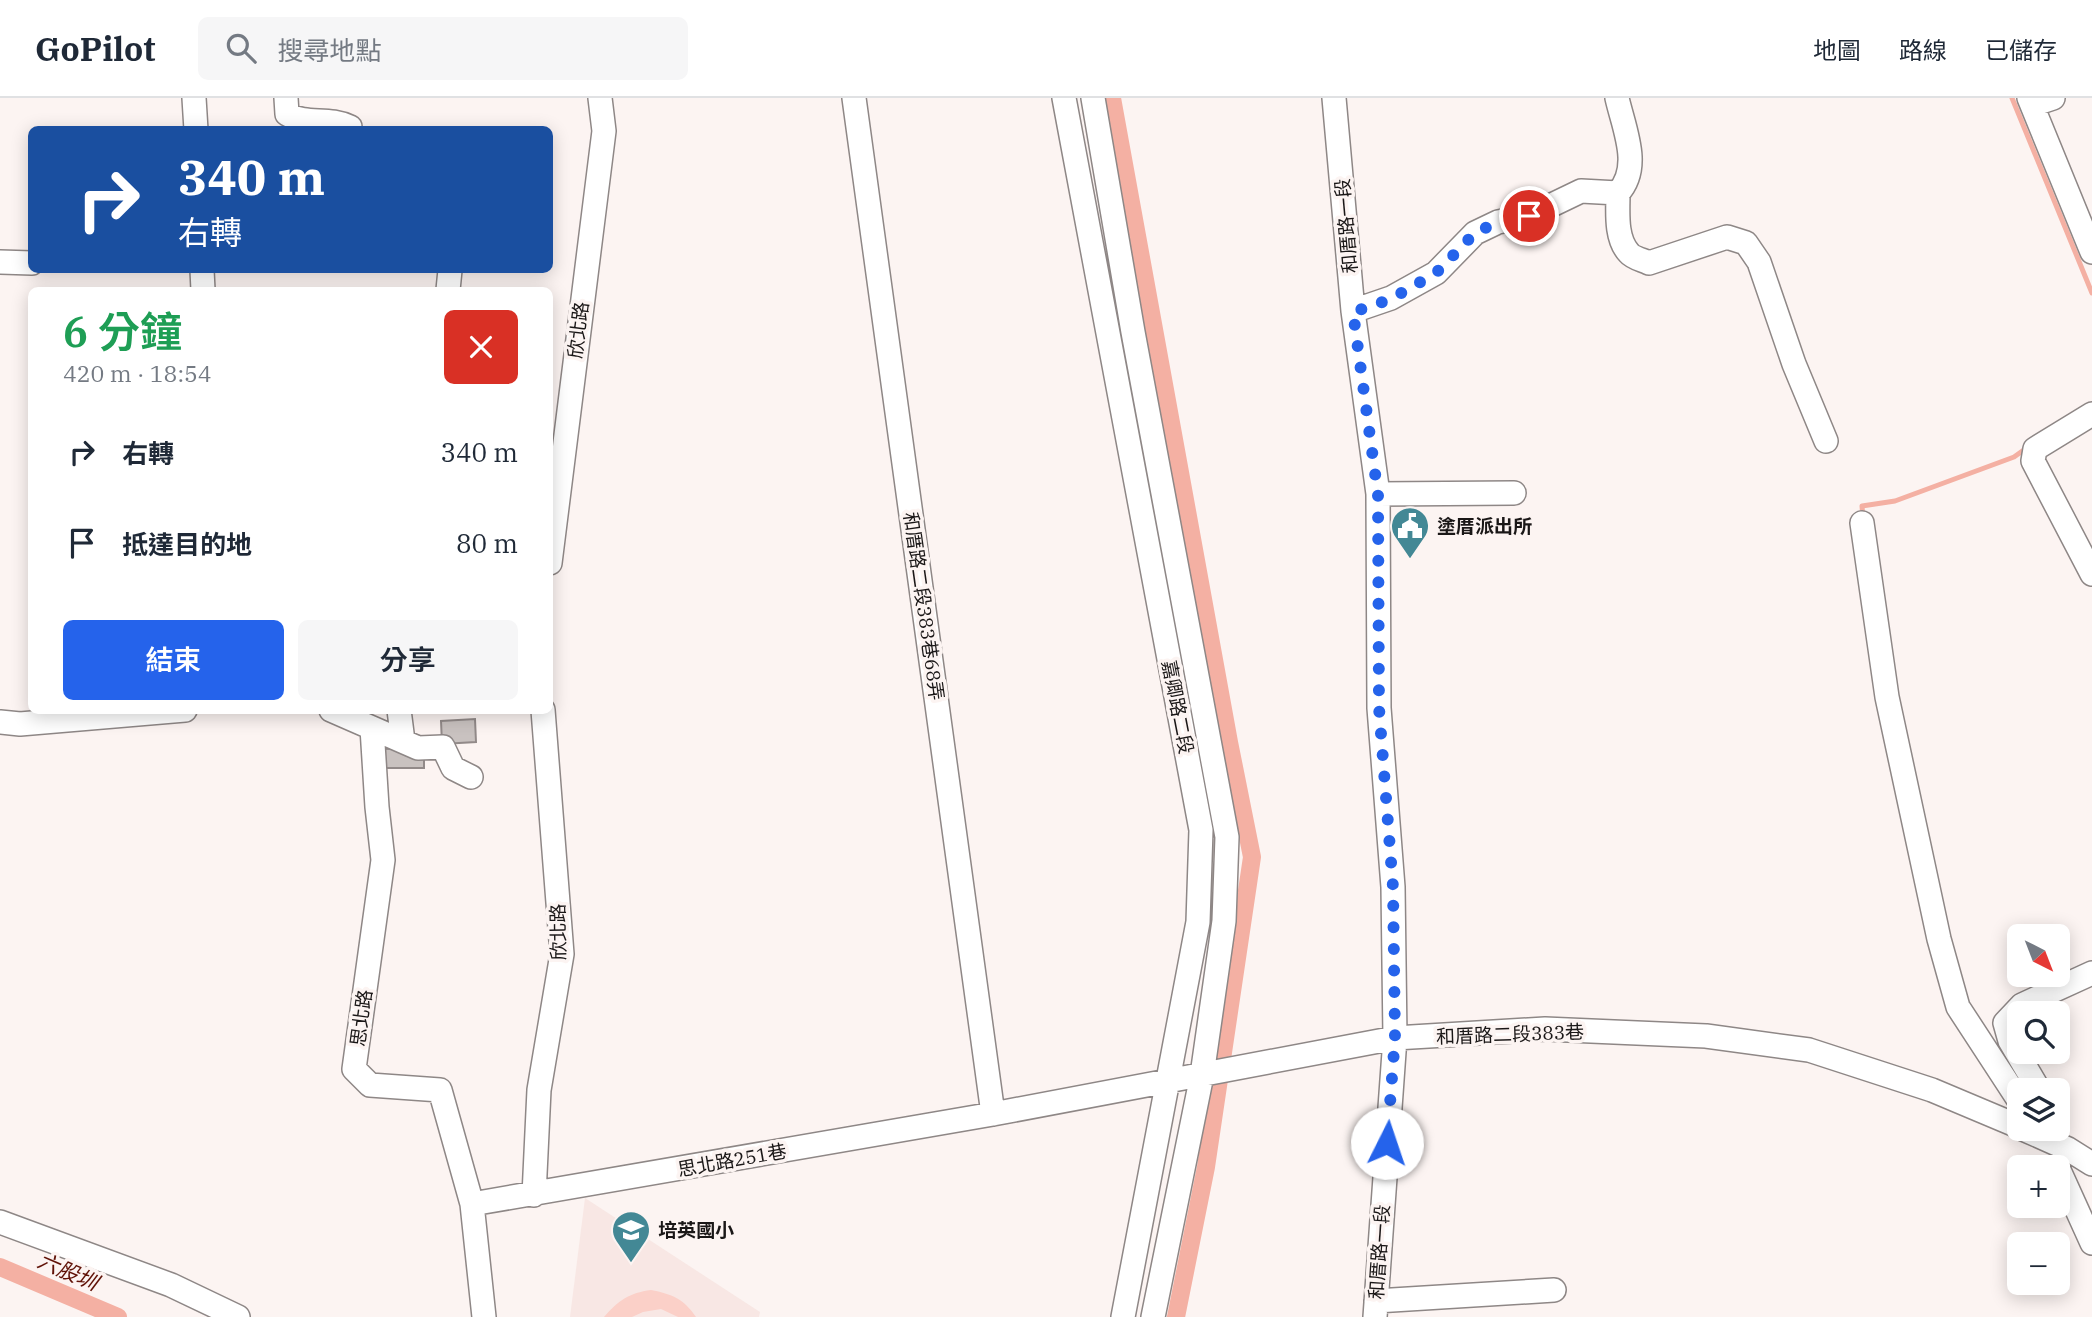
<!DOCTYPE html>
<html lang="zh-TW">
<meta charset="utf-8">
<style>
:root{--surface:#fff;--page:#f6f6f7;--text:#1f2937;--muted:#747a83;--line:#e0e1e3;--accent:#2563eb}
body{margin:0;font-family:"IBM Plex Serif","Noto Sans TC",serif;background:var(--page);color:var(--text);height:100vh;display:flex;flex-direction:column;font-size:26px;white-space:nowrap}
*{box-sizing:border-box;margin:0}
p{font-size:23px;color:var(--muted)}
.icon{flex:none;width:38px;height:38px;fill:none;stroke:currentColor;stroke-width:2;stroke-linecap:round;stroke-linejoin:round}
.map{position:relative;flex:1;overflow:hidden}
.sheet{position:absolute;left:28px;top:189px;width:525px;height:427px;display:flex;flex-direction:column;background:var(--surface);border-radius:10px;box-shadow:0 4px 18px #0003}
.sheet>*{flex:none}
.hud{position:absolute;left:28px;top:28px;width:525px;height:147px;border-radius:10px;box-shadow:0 4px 18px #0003;background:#1a4fa0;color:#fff;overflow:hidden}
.needle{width:46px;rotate:138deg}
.buttons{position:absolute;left:2007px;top:826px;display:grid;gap:14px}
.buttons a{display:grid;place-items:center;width:63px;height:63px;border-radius:10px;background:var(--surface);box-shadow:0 4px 18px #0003;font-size:35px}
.pin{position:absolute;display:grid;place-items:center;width:60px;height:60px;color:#fff;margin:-30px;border:4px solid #fff;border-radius:50%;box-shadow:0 2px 7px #0007}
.me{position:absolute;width:77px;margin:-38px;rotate:4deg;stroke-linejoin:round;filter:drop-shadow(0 0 5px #0008)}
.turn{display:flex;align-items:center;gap:24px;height:147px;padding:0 35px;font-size:32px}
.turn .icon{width:91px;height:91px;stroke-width:2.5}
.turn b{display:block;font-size:49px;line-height:60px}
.round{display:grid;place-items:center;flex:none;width:74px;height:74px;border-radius:10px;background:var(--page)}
.headline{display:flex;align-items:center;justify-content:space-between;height:119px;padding:0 35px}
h1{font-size:42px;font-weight:600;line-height:52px;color:#1e9e55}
.button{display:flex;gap:14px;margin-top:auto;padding:14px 35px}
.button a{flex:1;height:80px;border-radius:10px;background:var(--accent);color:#fff;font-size:28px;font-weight:600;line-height:80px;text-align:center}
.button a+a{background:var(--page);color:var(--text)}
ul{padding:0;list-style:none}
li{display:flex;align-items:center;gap:21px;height:91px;padding:0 35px}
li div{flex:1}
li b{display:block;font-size:26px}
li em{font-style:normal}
header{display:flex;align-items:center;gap:42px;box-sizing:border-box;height:98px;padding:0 35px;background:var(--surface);border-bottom:2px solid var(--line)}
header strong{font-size:33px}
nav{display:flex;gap:38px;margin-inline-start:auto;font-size:24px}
.search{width:490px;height:63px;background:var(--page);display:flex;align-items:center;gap:18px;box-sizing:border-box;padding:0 24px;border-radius:10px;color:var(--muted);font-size:26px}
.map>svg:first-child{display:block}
.built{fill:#f8e7e4}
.green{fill:#fbd0c8}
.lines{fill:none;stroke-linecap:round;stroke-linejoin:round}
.stream{stroke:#f4b0a3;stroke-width:5}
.canal{stroke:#f4b0a3;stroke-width:18}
.building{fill:#c9c2c0;stroke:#928a89;stroke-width:2}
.minor-casing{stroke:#8e8786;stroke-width:26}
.minor{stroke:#fff;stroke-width:23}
.route{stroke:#2563eb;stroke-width:12;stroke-dasharray:0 21.6}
.labels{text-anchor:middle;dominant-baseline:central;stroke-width:7;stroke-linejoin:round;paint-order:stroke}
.street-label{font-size:19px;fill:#1a1717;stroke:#fcf4f2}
.poi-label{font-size:19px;font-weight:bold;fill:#1a1717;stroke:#fcf4f2;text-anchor:start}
.water-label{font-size:21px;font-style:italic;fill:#601207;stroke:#fcf4f2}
</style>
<header>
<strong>GoPilot</strong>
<div class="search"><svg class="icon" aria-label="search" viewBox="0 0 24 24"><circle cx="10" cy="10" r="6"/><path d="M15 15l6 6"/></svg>搜尋地點</div>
<nav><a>地圖</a><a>路線</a><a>已儲存</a></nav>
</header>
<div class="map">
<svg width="2092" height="1219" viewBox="0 0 2092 1219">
<rect width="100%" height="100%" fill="#fcf4f2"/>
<path class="built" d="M585 1100 760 1214 759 1219H570Z"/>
<path class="green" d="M651 1192C672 1196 684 1201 696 1219H678L661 1211 643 1214 632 1219H604C619 1202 629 1195 651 1192Z"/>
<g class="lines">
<path class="stream" d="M2012 0 2092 195
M1863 420 1862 408 1895 403 2014 359 2028 349"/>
<path class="canal" d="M1112 0 1229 644 1252 759 1206 1069 1176 1219
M0 1169 118 1219"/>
</g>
<path class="building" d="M475 621 476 644 442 646 441 623Z
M424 650V670H383V651Z"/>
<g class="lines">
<defs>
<path id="minor" d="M194 0 196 32
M286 0 287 16C308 28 328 18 350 29V32
M854 0 993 1016
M1064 0 1201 732 1198 824 1123 1219
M1093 0 1133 234 1227 739 1224 823 1202 977 1153 1219
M1334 0 1353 213 1378 396 1379 610 1393 789 1395 940 1375 1219
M2029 0 2092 154
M2032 7 2053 0
M1618 95C1618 113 1615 140 1629 155 1633 160 1643 162 1649 165L1727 139 1746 145 1759 164 1794 266 1826 343
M0 164 32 165
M202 172 203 192
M448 192 450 172
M1353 213 1391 200 1436 175 1475 135 1498 124 1529 118 1581 93 1618 95C1642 69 1624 31 1617 0
M2092 316 2035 351 2033 363 2092 476
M1378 396 1514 395
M1862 425 1887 599 1939 841 1958 909 2020 1004
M550 465 604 33 600 0
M331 612 418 650 443 649 453 670 471 679
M399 612 403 643
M0 624 20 626 185 612
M372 630 377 709 383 762 354 971 370 987 440 992 472 1106 484 1219
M2039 992 2010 943 2005 925 2022 907 2092 875
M2023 1031 2068 1051 2092 1066
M2058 1070 2092 1145
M534 1097 539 992 562 856 543 612
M472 1106 993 1016 1395 940 1545 931 1706 938 1809 952 1932 992 2020 1029
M0 1124 171 1187 238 1219
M1376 1203 1554 1192"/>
</defs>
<use href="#minor" class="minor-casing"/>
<use href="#minor" class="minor"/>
</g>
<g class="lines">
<path class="route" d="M1387 1045 1395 940 1393 789 1379 610 1378 397 1353 214 1391 201 1436 175 1475 135 1498 124 1529 118"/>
</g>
<defs>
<symbol id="civic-pin" viewBox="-11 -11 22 30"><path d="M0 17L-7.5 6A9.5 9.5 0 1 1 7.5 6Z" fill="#438895" stroke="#fcf4f2"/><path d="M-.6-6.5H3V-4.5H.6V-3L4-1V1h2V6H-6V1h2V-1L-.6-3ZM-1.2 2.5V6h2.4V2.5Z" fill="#fff"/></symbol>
<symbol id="school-pin" viewBox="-11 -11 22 30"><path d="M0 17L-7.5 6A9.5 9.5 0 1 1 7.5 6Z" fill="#438895" stroke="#fcf4f2"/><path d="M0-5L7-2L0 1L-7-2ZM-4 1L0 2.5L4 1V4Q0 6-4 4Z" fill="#fff"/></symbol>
</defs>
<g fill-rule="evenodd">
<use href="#civic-pin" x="1388" y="406" width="44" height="60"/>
<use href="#school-pin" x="609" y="1110" width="44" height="60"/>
</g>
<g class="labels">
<g class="street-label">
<text transform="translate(1346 128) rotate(-95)">和厝路一段</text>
<text transform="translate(578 232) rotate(-83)">欣北路</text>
<text transform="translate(924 508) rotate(82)">和厝路二段383巷68弄</text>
<text transform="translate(1178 609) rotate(79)">嘉卿路二段</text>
<text transform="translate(558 834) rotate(-91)">欣北路</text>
<text transform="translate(361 920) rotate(-82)">思北路</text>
<text transform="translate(1510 936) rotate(-2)">和厝路二段383巷</text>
<text transform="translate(732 1062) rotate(-10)">思北路251巷</text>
<text transform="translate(1379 1154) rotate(-86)">和厝路一段</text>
</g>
<g class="poi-label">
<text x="1437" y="428">塗厝派出所</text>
<text x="658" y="1132">培英國小</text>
</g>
<g class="water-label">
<text transform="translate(68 1173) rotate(23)">六股圳</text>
</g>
</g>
</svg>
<div class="buttons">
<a><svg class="needle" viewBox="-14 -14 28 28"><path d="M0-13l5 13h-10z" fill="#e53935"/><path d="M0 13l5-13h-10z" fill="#747a83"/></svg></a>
<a><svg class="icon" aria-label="search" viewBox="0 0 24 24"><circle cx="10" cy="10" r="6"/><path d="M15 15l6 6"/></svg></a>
<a><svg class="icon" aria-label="layers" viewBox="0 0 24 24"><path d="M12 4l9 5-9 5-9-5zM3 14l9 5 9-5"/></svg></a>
<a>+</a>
<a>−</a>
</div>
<div class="pin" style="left:1529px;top:118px;background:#d93025"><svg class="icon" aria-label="arrive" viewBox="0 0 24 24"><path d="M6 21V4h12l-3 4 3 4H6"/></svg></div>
<svg class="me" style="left:1387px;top:1045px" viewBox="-20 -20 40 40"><circle r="19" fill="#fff"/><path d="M0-13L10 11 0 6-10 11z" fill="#2563eb"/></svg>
<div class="hud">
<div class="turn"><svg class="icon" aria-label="right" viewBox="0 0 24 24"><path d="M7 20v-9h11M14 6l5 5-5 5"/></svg><div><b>340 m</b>右轉</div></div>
</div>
<section class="sheet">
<div class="headline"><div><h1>6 分鐘</h1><p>420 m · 18:54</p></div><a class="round" style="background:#d93025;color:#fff"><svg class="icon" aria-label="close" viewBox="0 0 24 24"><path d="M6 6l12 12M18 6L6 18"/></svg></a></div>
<ul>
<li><svg class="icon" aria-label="right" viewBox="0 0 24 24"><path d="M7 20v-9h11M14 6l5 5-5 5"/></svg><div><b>右轉</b></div><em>340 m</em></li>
<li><svg class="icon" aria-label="arrive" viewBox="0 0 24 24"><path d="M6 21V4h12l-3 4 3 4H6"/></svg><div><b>抵達目的地</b></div><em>80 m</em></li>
</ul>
<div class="button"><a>結束</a><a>分享</a></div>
</section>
</div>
